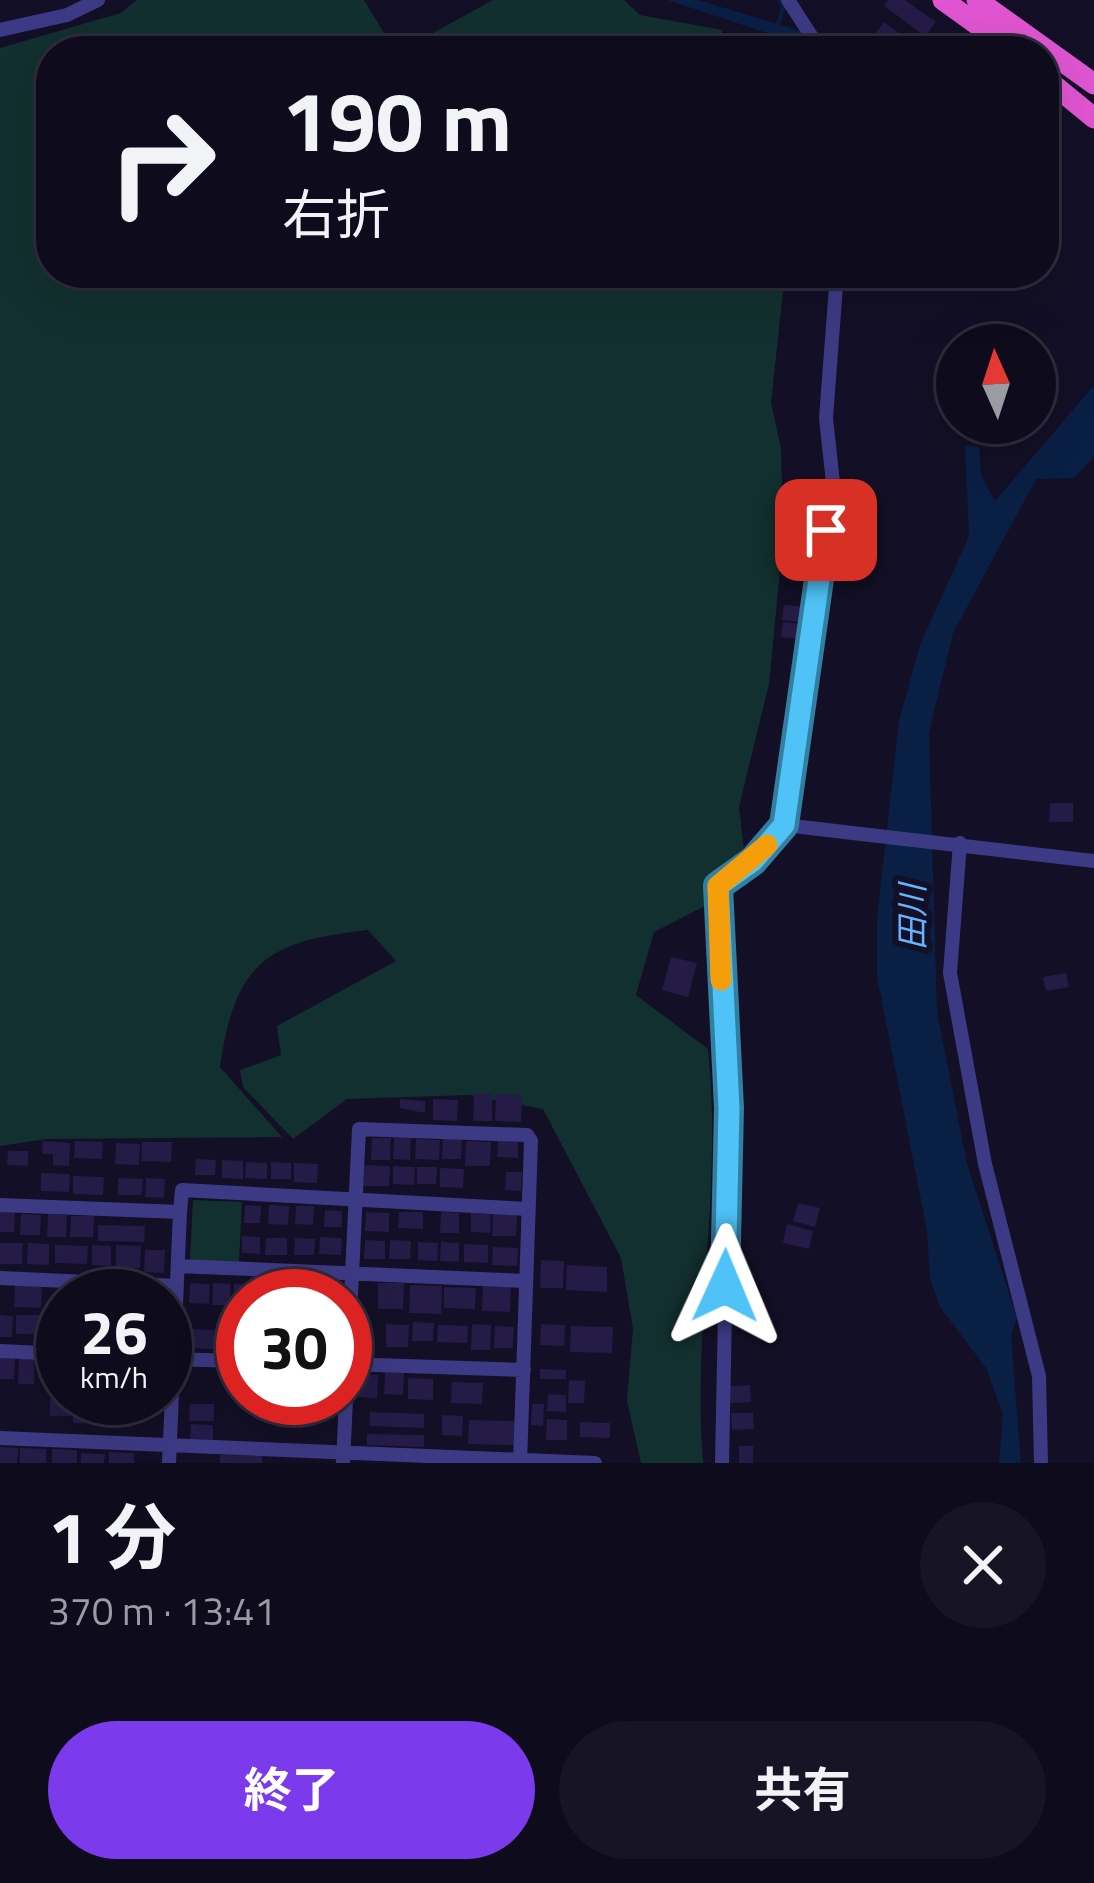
<!DOCTYPE html>
<html lang="ja">
<meta charset="utf-8">
<style>
:root{--surface:#0e0b1c;--page:#171425;--text:#f1f3f6;--muted:#9b9ba3;--line:#2e2b3b;--accent:#7c3aed}
body{margin:0;font-family:"Titillium Web","Noto Sans JP",sans-serif;background:var(--page);color:var(--text);height:100vh;display:flex;flex-direction:column;font-size:45px;white-space:nowrap}
*{box-sizing:border-box;margin:0}
p{font-size:39px;color:var(--muted)}
.icon{flex:none;width:66px;height:66px;fill:none;stroke:currentColor;stroke-width:2;stroke-linecap:round;stroke-linejoin:round}
.map{position:relative;height:1463px;overflow:hidden}
.drawer{display:flex;flex-direction:column;background:var(--surface);flex:1}
.drawer>*{flex:none}
.hud{position:absolute;left:36px;top:36px;width:1023px;height:252px;border-radius:48px;box-shadow:0 12px 48px #0002,0 0 0 3px var(--line);background:#0e0b1c;color:var(--text);overflow:hidden}
.needle{width:78px;rotate:357deg}
.tools{position:absolute;left:936px;top:324px;display:grid;gap:24px}
.tools a{display:grid;place-items:center;width:120px;height:120px;border-radius:50%;background:var(--surface);box-shadow:0 12px 48px #0002,0 0 0 3px var(--line);font-size:60px}
.speed{position:absolute;left:36px;top:1269px;display:flex;gap:24px;font-size:60px;font-weight:700;text-align:center}
.speed>*{display:grid;place-content:center;width:156px;height:156px;border-radius:50%;background:var(--surface);box-shadow:0 12px 48px #0002,0 0 0 3px var(--line);line-height:1}
.speed small{font-size:30px;font-weight:400}
.speed .limit{border:18px solid #d22;background:#fff;color:#111}
.pin{position:absolute;display:grid;place-items:center;width:102px;height:102px;color:#fff;margin:-51px;border-radius:24px;box-shadow:0 6px 18px #0006}
.me{position:absolute;width:132px;margin:-66px;rotate:1deg;stroke-linejoin:round;filter:drop-shadow(0 0 9px #0008)}
.turn{display:flex;align-items:center;gap:42px;height:252px;padding:0 48px;font-size:54px}
.turn .icon{width:156px;height:156px;stroke-width:2.5}
.turn b{display:block;font-size:84px;line-height:102px}
.round{display:grid;place-items:center;flex:none;width:126px;height:126px;border-radius:63px;background:var(--page)}
.head{display:flex;align-items:center;justify-content:space-between;height:204px;padding:0 48px}
h1{font-size:72px;font-weight:700;line-height:90px}
.action{display:flex;gap:24px;margin-top:auto;padding:24px 48px}
.action a{flex:1;height:138px;border-radius:72px;background:var(--accent);color:#fff;font-size:48px;font-weight:700;line-height:138px;text-align:center}
.action a+a{background:var(--page);color:var(--text)}
.map>svg:first-child{display:block}
.green{fill:#12302f}
.water{fill:#0a1f44}
.lines{fill:none;stroke-linecap:round;stroke-linejoin:round}
.stream{stroke:#0a1f44;stroke-width:4.5}
.building{fill:#241b47}
.minor{stroke:#3d3a85;stroke-width:14}
.trunk{stroke:#e055d1;stroke-width:21}
.route-casing{stroke:#337fa1;stroke-width:30}
.route{stroke:#4fc3f7;stroke-width:21}
.slow{stroke:#f59e0b;stroke-width:21}
.labels{text-anchor:middle;dominant-baseline:central;stroke-width:12;stroke-linejoin:round;paint-order:stroke}
.water-label{font-size:33px;font-style:italic;fill:#62b6ff;stroke:#130f26}
</style>
<div class="map">
<svg width="1094" height="1463" viewBox="0 0 1094 1463">
<rect width="100%" height="100%" fill="#130f26"/>
<path class="green" d="M137 0H364L393 48 431 34 493 0H624L640 15 722 30 721 51H51V273H785L771 403 781 448 783 539 769 684 739 807 748 884 654 932 636 995 708 1049C723 1187 692 1325 703 1463H641L627 1401 633 1329 621 1258 543 1109 469 1095 347 1099 293 1139 243 1087 240 1070 281 1055 277 1026 396 961 368 930C266 941 235 963 220 1067L282 1137 46 1139 0 1146V48L121 13Z
M193 1200 242 1202 239 1263 190 1260Z"/>
<path class="water" d="M667 0H698L801 31 810 47Z
M1094 385V457L1074 478 1036 479 953 633 929 733 937 1012 967 1164 1017 1318 1011 1336 1021 1463H999L1003 1414 986 1368 940 1307 930 1278 927 1231 877 976V918L899 721 920 645 969 536 965 446H979L981 475 995 501Z"/>
<g class="lines">
<path class="stream" d="M777 28 784 5 780 0"/>
</g>
<path class="building" d="M888 0H905L936 22 925 36 884 6Z
M884 22 923 51H894L874 36Z
M794 566 811 569 809 582 792 580Z
M784 605 808 607 807 623 782 620Z
M783 622 801 624 799 639 781 637Z
M1050 803H1073V822H1049Z
M671 957 697 963 688 997 662 990Z
M1066 973 1069 987 1046 991 1043 977Z
M474 1093 492 1094V1121H473Z
M496 1094 522 1095 521 1122 495 1121Z
M400 1099 425 1101V1113L400 1108Z
M433 1099 458 1100 457 1121 433 1120Z
M372 1138H391L390 1160H371Z
M394 1138H411L410 1160 393 1159Z
M416 1139 440 1140 439 1160 415 1159Z
M443 1139H462L461 1159H442Z
M498 1140 518 1141V1158L497 1157Z
M43 1141 70 1143 69 1166 53 1165V1154H42Z
M75 1141 103 1142 102 1159 74 1158Z
M466 1141 491 1142 490 1166H465Z
M142 1142H172L171 1162 141 1161Z
M116 1143 140 1144 139 1165 115 1164Z
M8 1151H28V1166L7 1165Z
M196 1159 216 1160 215 1175H195Z
M222 1160 243 1161V1179L222 1178Z
M246 1162 267 1163V1179L245 1178Z
M271 1162 291 1163V1179H271Z
M294 1163 318 1164 317 1183 294 1182Z
M364 1165 390 1166 389 1186H363Z
M393 1166 415 1167 414 1185 393 1184Z
M417 1167H437L436 1184H417Z
M440 1168 464 1169 463 1188 440 1187Z
M506 1172H522L521 1191 505 1190Z
M41 1173 70 1174 69 1192 41 1191Z
M73 1176 104 1177 103 1195 73 1194Z
M118 1178 143 1179 142 1195H118Z
M146 1178 165 1179 164 1198 145 1197Z
M798 1203 820 1208 815 1227 793 1221Z
M245 1205 261 1206 260 1223H244Z
M269 1205 289 1206 288 1225 268 1224Z
M296 1206H314L313 1225 295 1224Z
M325 1210 342 1211V1227H324Z
M0 1211 15 1212 14 1232H0Z
M366 1212 389 1213V1232L365 1231Z
M399 1212H423V1229L398 1228Z
M441 1212 459 1213V1233H440Z
M471 1213 491 1214 490 1233 471 1232Z
M493 1213H517L516 1236H492Z
M21 1214 41 1215 40 1235H20Z
M48 1214 67 1215 66 1237H47Z
M71 1216H94L93 1237H70Z
M787 1224 813 1231 809 1249 783 1243Z
M98 1225 145 1226 144 1242 98 1241Z
M242 1236 260 1237V1254L242 1253Z
M320 1237 342 1238 341 1255 319 1254Z
M266 1238H287V1255H265Z
M295 1238 315 1239 314 1255H294Z
M365 1240 385 1241V1259H364Z
M390 1240 411 1241 410 1259H389Z
M418 1242 438 1243 437 1261 418 1260Z
M441 1242 459 1243V1262L440 1261Z
M0 1243H23L22 1264H0Z
M28 1243 49 1244V1265L27 1264Z
M464 1244 488 1245V1263L464 1262Z
M55 1245 88 1246 87 1264 55 1263Z
M92 1245 111 1246V1266L92 1265Z
M116 1245 141 1246 140 1268H116Z
M493 1247 518 1248 517 1266 492 1265Z
M145 1250H165L164 1273 144 1272Z
M541 1260 564 1261 563 1288H540Z
M567 1265 607 1267V1292L566 1290Z
M256 1278 282 1279 281 1296H255Z
M290 1279 314 1280V1296H289Z
M190 1283 210 1284 209 1304 189 1303Z
M213 1283 230 1284V1305H212Z
M378 1283H404L403 1309H378Z
M15 1284 42 1285 41 1308 14 1307Z
M234 1284 251 1285 243 1306H233Z
M410 1285 442 1286 441 1314 409 1313Z
M483 1286 511 1287 510 1312 482 1311Z
M444 1287 476 1288 475 1309 444 1308Z
M0 1315 13 1316 12 1337H0Z
M16 1315H40L39 1334H16Z
M413 1322 434 1323 433 1341H412Z
M386 1324 409 1325 408 1347H386Z
M472 1324 491 1325 490 1350H471Z
M541 1324 565 1325 564 1346 540 1345Z
M438 1325 468 1326 467 1343 437 1342Z
M495 1326 514 1327 513 1348H494Z
M571 1326 613 1327 612 1353 570 1352Z
M187 1329 214 1330 213 1349 187 1348Z
M216 1331 243 1332V1350L215 1349Z
M0 1357H15L14 1379H0Z
M19 1357H34V1384H18Z
M47 1361H63V1384H47Z
M230 1368H243V1388H229Z
M540 1369 566 1370V1379H540Z
M385 1372 404 1373 403 1395 384 1394Z
M356 1374 378 1375 377 1398 355 1397Z
M408 1378 433 1379V1400L408 1399Z
M569 1380 585 1381 584 1403H568Z
M452 1382 483 1383 482 1404 451 1403Z
M750 1385 751 1402 730 1403 729 1386Z
M548 1394 566 1395V1412L547 1411Z
M106 1398H159L158 1413 106 1411Z
M50 1399 71 1400 70 1416H50Z
M74 1400 101 1401V1424L73 1423Z
M190 1404H214V1421H189Z
M532 1404H544L543 1426 531 1425Z
M370 1412 424 1414V1428L369 1426Z
M731 1413H753L754 1429 732 1430Z
M442 1415 463 1416 462 1436 442 1435Z
M547 1419 567 1420V1440H546Z
M469 1420 514 1421V1445L468 1444Z
M580 1422 610 1423V1438L580 1437Z
M191 1424 213 1425V1440L190 1439Z
M367 1434 424 1435V1447L367 1445Z
M739 1446H753V1463H739Z
M0 1447 18 1448 17 1463H0Z
M20 1448 46 1449V1463H20Z
M52 1449 77 1450V1463H52Z
M109 1452 134 1453V1463H109Z
M81 1453 105 1454 104 1463H81Z
M220 1455 262 1456V1463H220Z"/>
<g class="lines">
<path class="minor" d="M788 0 821 51
M0 30 67 15 98 0
M784 825 833 483 826 418 837 273
M960 843 950 973 985 1164 1039 1376 1041 1463
M0 1205 180 1212 169 1463
M180 1212 182 1190 528 1209
M178 1266 526 1281
M0 1278 177 1286
M0 1351 63 1354
M165 1359 243 1361
M345 1364 524 1370
M0 1438 595 1463
M343 1463 359 1129 527 1135 531 1141 520 1463
M722 1463 729 1109 718 886 753 861 784 825 1094 861"/>
<path class="trunk" d="M943 0 1014 51
M977 0 1094 84
M1044 77 1094 118"/>
</g>
<g class="lines">
<defs>
<path id="route" d="M725 1286 729 1108 718 886 753 861 784 825 826 530"/>
</defs>
<use href="#route" class="route-casing"/>
<use href="#route" class="route"/>
<path class="slow" d="M721 980 718 886 767 845"/>
</g>
<g class="labels">
<g class="water-label">
<text transform="translate(912 917) rotate(-90)">田川</text>
</g>
</g>
</svg>
<div class="tools">
<a><svg class="needle" viewBox="-14 -14 28 28"><path d="M0-13l5 13h-10z" fill="#e53935"/><path d="M0 13l5-13h-10z" fill="#9b9ba3"/></svg></a>
</div>
<div class="speed"><div>26<small>km/h</small></div><div class="limit">30</div></div>
<div class="pin" style="left:826px;top:530px;background:#d93025"><svg class="icon" aria-label="arrive" viewBox="0 0 24 24"><path d="M6 21V4h12l-3 4 3 4H6"/></svg></div>
<svg class="me" style="left:725px;top:1286px" viewBox="-20 -20 40 40"><path d="M0-17L14 15 0 8-14 15z" fill="#4fc3f7" stroke="#fff" stroke-width="4"/></svg>
<div class="hud">
<div class="turn"><svg class="icon" aria-label="right" viewBox="0 0 24 24"><path d="M7 20v-9h11M14 6l5 5-5 5"/></svg><div><b>190 m</b>右折</div></div>
</div>
</div>
<section class="drawer">
<div class="head"><div><h1>1 分</h1><p>370 m · 13:41</p></div><a class="round"><svg class="icon" aria-label="close" viewBox="0 0 24 24"><path d="M6 6l12 12M18 6L6 18"/></svg></a></div>
<div class="action"><a>終了</a><a>共有</a></div>
</section>
